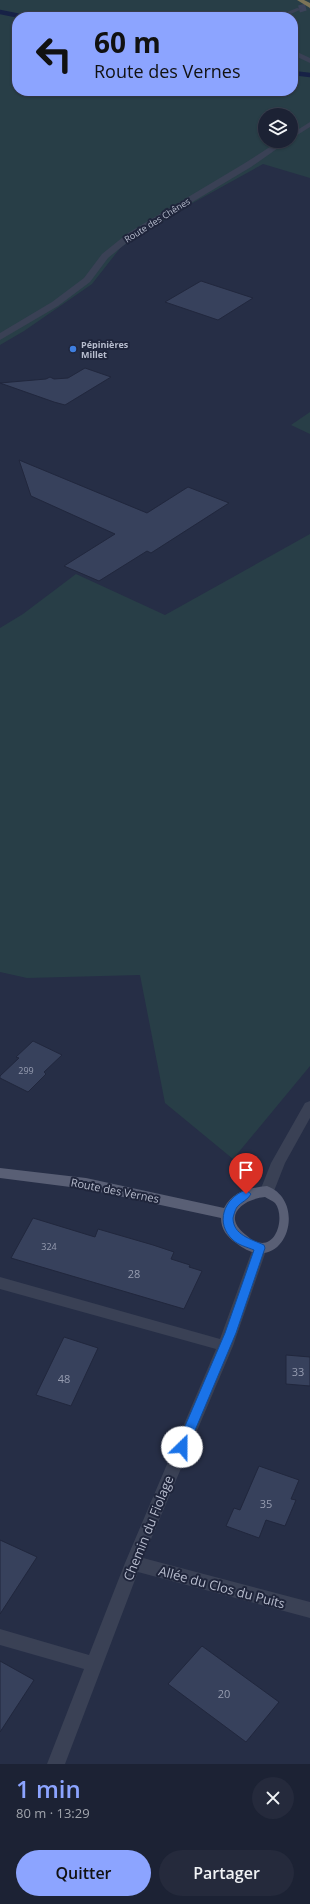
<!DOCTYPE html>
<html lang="fr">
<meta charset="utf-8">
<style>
:root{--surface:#1c2234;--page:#252a3c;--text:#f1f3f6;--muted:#a0a4ac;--line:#3a3f4f;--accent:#8ca4ff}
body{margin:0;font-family:"Open Sans",sans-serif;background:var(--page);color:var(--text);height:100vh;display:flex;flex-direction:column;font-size:15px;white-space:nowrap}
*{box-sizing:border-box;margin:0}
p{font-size:13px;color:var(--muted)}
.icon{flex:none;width:22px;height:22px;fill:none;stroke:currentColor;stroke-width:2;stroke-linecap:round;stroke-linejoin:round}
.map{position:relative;height:1764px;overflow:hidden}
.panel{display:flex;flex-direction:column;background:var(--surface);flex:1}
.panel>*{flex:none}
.guide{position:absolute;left:12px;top:12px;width:286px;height:84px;border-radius:16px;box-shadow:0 1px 3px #0004,0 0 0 1px var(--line);background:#8ca4ff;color:#111;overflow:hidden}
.tools{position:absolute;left:258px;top:108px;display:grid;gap:8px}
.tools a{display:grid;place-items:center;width:40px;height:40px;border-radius:50%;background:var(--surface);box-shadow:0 1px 3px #0004,0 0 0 1px var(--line);font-size:20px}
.pin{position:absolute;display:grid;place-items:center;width:34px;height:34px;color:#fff;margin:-41px -17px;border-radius:50% 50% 50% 0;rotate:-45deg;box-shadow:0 0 4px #0007}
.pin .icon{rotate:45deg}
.me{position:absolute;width:44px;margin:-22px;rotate:23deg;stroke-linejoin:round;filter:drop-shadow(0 0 3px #0008)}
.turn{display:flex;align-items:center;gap:14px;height:84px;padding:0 16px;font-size:18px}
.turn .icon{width:52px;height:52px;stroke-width:2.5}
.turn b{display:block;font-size:28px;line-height:34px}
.round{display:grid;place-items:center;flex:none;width:42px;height:42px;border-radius:21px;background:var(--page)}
.headline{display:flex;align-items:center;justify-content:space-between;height:68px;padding:0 16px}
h1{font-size:24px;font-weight:600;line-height:30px;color:var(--accent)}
.button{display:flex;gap:8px;margin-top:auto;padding:8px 16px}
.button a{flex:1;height:46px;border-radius:24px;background:var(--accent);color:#111;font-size:16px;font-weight:600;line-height:46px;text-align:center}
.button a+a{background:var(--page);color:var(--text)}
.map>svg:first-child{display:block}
.green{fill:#283e47;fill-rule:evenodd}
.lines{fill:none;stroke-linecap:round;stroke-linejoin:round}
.stream{stroke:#172246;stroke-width:4.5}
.building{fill:#37415c;stroke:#21273d}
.minor-tunnel{stroke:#3c435a;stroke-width:7;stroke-dasharray:7 3.5;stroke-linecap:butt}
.minor{fill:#3a4155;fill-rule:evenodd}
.major{fill:#595f75;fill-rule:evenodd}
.highway{fill:#7c7457;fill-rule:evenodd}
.route{fill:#1a73e8;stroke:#114b97}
.shop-dot{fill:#3f7fe0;stroke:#1f253b;stroke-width:1.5}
.labels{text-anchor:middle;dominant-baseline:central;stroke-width:4;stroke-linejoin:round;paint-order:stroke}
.far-street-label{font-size:9px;fill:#b8bdce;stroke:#1f253b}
.far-poi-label{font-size:9px;font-weight:bold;fill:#b8bdce;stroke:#1f253b;text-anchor:start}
.number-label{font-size:9px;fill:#969cb0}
.street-label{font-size:11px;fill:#b8bdce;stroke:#1f253b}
.near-number-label{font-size:11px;fill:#969cb0}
.near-street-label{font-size:13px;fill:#b8bdce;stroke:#1f253b}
</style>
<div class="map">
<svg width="310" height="1764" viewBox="0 0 310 1764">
<rect width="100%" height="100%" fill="#262e46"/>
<path class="green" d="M0 0H310V178L263 164 189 205 121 247 92 284 24 331 0 345ZM17 17H293V91H17ZM265 115H291V141H265Z
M310 412V434L291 425Z
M310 534V1066L233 1159 165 1103 140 975 27 978 0 972V628L23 614 76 574 165 615Z"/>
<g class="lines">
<path class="stream" d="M0 12 25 17
M293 73 310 75"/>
</g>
<path class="building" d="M201 281 253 298 218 320 165 302Z
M85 368 111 377 65 405 54 402 0 383 46 379 50 377 54 379 68 378Z
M19 460 147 513 188 487 229 503 151 553 147 551 99 581 64 566 115 534 31 496Z
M33 1041 62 1055 44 1072 46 1074 28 1092 0 1078V1076L19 1058 16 1057Z
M33 1218 95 1237 98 1229 153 1245 174 1252 171 1259 190 1265 189 1267 202 1271 184 1309 11 1258Z
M64 1337 98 1348 71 1406 36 1395Z
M286 1355 310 1357V1386L286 1384Z
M259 1466 299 1480 291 1499 296 1500 285 1526 266 1520 259 1538 226 1526 234 1508 240 1510Z
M0 1540 37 1557 0 1614Z
M202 1646 279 1702 246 1742 168 1684Z
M0 1661 34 1680 0 1732Z"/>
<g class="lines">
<path class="minor-tunnel" d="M299 9 310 6"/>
<path class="minor" d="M297 8 302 9 284 17H275Z
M293 50 310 58V63L293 55Z
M310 122V127L291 139V134Z
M279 141H288L251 167 134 237 108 258 90 282 58 306 0 340V333L52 302 84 278 102 254 128 233 245 163Z
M310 1101V1118L285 1163 274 1191 272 1195 267 1196 262 1195 260 1191 271 1163 305 1103Z
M260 1242 265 1244 267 1248 233 1346 143 1558 310 1602V1618L138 1572 65 1764H47L84 1669 0 1645V1629L89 1655 125 1563 216 1349 0 1289V1277L220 1339 253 1248 255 1244Z"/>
<path class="major" d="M0 1168 86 1178 224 1208C233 1191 249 1188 267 1186 310 1202 284 1281 236 1243 227 1237 221 1229 221 1218L86 1189 0 1178ZM265 1197C268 1199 273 1201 275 1203 284 1214 279 1243 262 1243 255 1243 251 1239 246 1235 221 1216 243 1199 265 1197Z"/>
<path class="highway" d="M297 0H304L310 3V8Z"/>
</g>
<path class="route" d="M246 1190 251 1194C248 1200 241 1202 237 1207 235 1210 234 1214 233 1218 233 1235 251 1239 264 1245L265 1248 236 1333 188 1447 186 1451 182 1452 178 1451 176 1447 225 1333 254 1250C247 1247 238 1245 233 1240 215 1224 223 1198 246 1190Z"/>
<circle class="shop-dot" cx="73" cy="349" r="4"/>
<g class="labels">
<g class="far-street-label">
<text transform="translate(157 220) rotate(-32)">Route des Chênes</text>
</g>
<g class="far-poi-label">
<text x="81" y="344">Pépinières<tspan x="81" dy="10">Millet</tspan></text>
</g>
<g class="number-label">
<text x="26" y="1070">299</text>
<text x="49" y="1246">324</text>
</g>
<g class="street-label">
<text transform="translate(115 1190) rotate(11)">Route des Vernes</text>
</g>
<g class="near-number-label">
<text x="134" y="1273">28</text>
<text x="298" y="1371">33</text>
<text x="64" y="1378">48</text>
<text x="266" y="1503">35</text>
<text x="224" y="1693">20</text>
</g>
<g class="near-street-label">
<text transform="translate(148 1528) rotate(-68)">Chemin du Fiolage</text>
<text transform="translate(222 1587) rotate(15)">Allée du Clos du Puits</text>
</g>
</g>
</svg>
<div class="tools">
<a><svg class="icon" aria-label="layers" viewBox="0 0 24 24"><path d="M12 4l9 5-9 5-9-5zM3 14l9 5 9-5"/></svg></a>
</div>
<div class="pin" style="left:246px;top:1194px;background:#d93025"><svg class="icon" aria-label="arrive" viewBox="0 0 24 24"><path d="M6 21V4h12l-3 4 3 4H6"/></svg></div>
<svg class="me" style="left:182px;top:1447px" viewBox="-20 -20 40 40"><circle r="19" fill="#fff"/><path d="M0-13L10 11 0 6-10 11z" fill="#1a73e8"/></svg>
<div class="guide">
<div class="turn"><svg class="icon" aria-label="left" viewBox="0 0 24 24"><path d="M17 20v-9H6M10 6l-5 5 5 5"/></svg><div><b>60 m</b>Route des Vernes</div></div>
</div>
</div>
<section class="panel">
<div class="headline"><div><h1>1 min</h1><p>80 m · 13:29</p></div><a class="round"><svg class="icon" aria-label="close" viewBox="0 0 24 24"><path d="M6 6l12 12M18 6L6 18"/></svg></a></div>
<div class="button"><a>Quitter</a><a>Partager</a></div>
</section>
